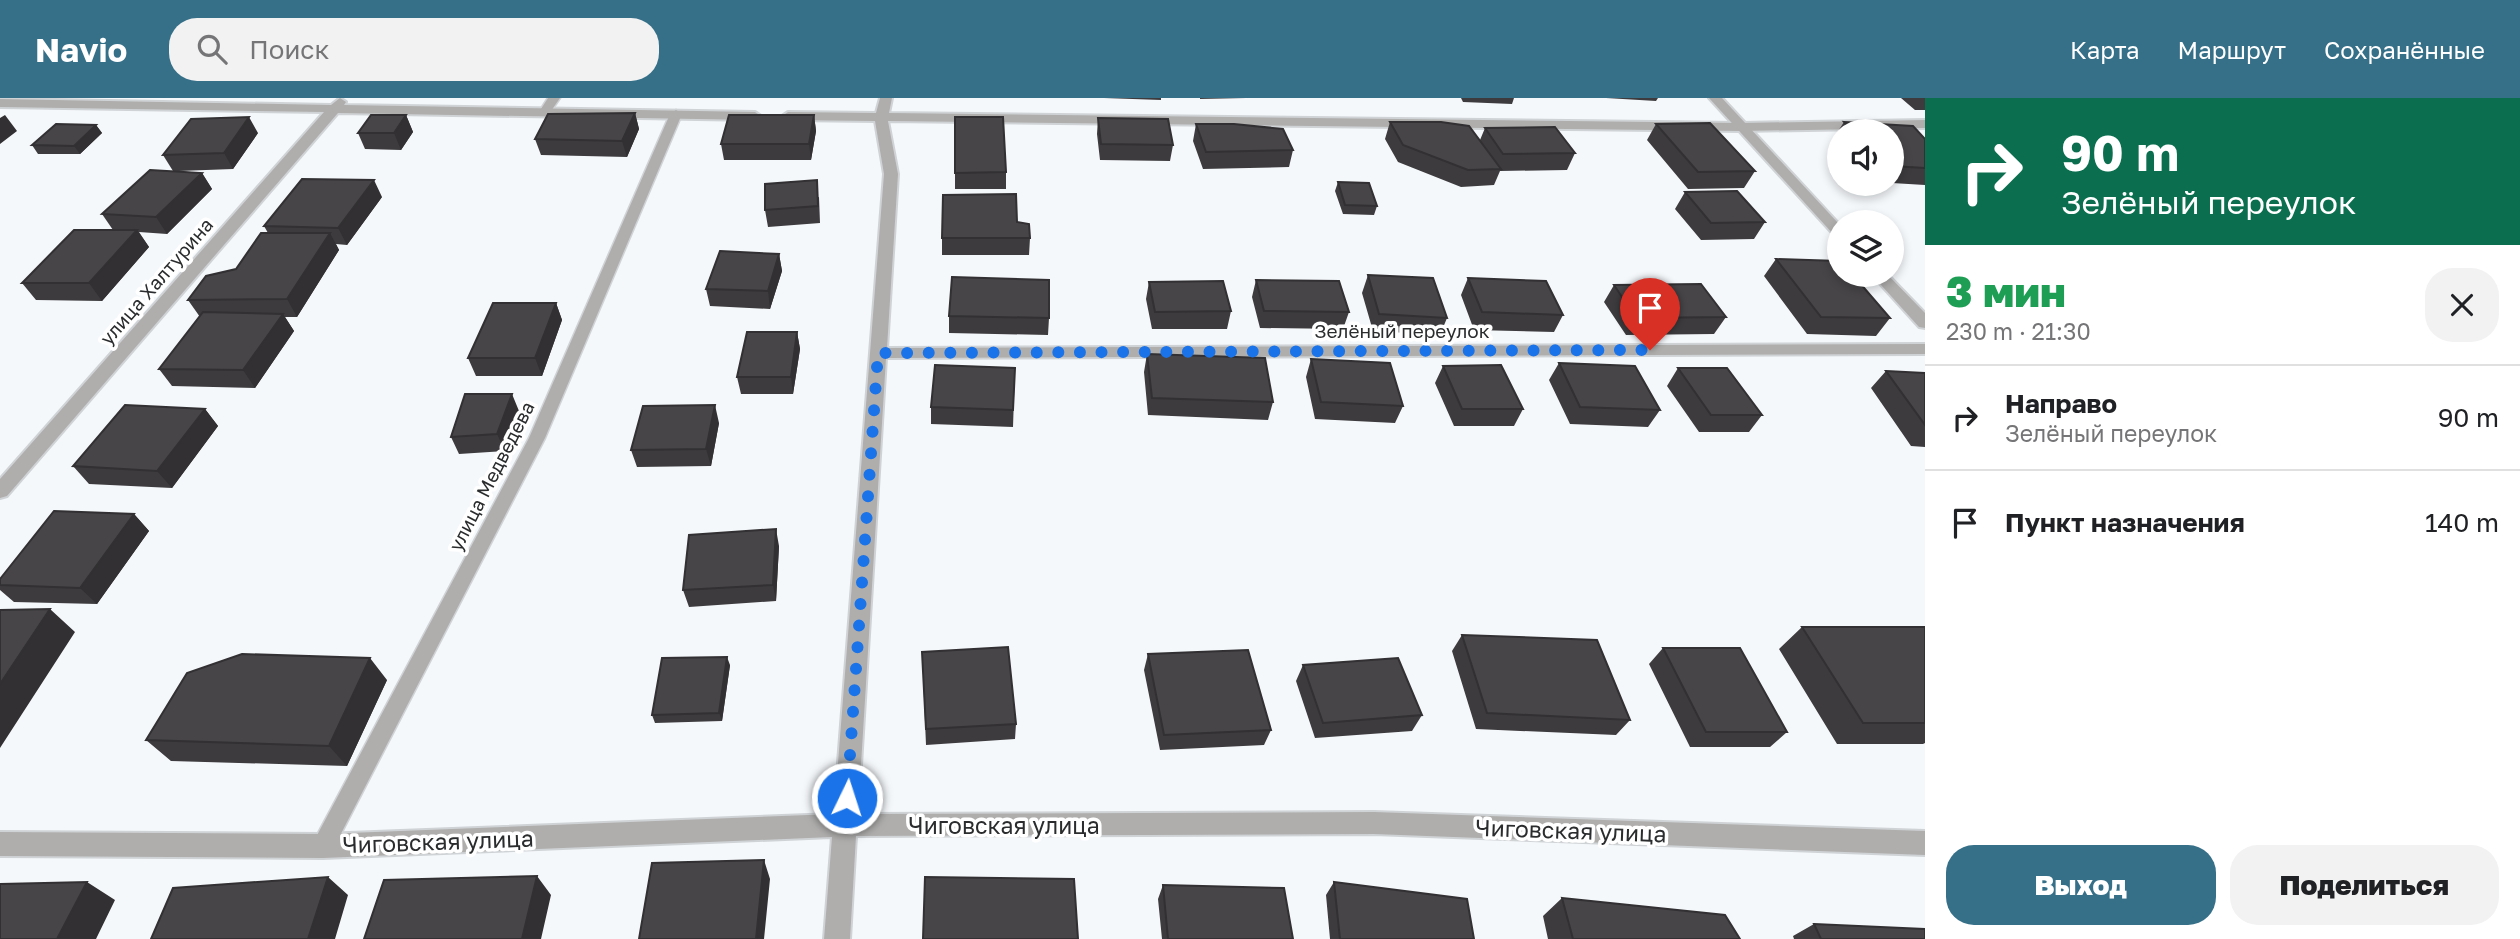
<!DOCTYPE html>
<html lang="ru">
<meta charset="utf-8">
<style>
:root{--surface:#fff;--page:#f2f2f2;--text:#202124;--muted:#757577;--line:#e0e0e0;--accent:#356f88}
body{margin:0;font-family:"Golos Text",sans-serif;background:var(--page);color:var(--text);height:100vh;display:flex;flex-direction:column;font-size:26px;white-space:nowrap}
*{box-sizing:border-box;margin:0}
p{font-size:23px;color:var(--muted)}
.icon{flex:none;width:38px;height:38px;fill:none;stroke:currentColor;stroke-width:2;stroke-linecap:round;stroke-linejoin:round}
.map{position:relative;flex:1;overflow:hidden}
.sheet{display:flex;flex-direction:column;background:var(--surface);width:595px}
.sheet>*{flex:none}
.banner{background:#0b6e4f;color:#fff;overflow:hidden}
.controls{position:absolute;left:1827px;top:21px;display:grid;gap:14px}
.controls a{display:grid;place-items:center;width:77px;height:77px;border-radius:50%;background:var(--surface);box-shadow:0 4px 10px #0003;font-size:35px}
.pin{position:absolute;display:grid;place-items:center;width:60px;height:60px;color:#fff;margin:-72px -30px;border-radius:50% 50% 50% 0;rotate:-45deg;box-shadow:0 0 7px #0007}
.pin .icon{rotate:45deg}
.me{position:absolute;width:77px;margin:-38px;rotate:4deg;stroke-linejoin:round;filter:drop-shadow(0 0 5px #0008)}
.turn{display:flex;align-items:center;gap:24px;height:147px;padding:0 21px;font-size:32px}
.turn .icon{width:91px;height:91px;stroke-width:2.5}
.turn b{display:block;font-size:49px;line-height:60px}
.round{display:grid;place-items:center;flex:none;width:74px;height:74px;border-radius:28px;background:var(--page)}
.overview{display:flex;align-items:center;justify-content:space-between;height:119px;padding:0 21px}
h1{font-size:42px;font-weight:800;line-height:52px;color:#1e9e55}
.cta{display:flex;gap:14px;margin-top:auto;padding:14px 21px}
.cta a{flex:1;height:80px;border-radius:28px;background:var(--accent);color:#fff;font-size:28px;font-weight:800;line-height:80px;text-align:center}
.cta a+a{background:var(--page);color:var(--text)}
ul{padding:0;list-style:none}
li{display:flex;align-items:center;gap:21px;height:105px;padding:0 21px;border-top:2px solid var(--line)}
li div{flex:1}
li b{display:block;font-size:26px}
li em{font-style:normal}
header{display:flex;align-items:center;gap:42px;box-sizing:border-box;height:98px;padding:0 35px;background:var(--accent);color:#fff}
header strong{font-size:33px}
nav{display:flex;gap:38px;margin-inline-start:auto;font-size:24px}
.search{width:490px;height:63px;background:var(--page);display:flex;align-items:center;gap:18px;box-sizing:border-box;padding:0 24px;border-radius:28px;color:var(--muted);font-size:26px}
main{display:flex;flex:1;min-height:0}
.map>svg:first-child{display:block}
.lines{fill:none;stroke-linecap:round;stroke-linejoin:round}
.service-casing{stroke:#d0d3d6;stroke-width:3}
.minor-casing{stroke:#d0d3d6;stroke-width:4}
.tertiary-casing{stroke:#d0d3d6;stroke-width:4}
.service{fill:#afaead;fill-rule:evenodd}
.minor{fill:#afaead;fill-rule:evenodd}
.tertiary{fill:#afaead;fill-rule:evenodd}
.wall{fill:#3d3b3e}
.shaded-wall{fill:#323032}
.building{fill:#474548;stroke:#323032;stroke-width:2}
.route{stroke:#1a73e8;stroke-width:12;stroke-dasharray:0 21.6}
.labels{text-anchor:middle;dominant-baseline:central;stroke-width:7;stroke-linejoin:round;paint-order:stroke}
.street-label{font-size:19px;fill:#2a2c2d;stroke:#fff}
.near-street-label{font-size:23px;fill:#2a2c2d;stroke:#fff}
</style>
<header>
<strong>Navio</strong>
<div class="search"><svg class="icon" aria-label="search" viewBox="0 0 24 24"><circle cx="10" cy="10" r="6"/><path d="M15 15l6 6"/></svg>Поиск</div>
<nav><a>Карта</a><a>Маршрут</a><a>Сохранённые</a></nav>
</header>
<main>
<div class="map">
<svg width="1925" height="841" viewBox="0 0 1925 841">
<rect width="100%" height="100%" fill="#f5f8fb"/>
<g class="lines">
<defs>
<path id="service" d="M548 0H560L549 16H541L539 14Z
M676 12 682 16 545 340 331 755 323 759 315 755 312 748 315 741 529 340 670 16Z"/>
<path id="minor" d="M340 0 346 4 344 7 755 14 761 18 755 22 338 15 7 398 0 400V381L324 14 0 9V1L331 7Z
M880 0H892L889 15 1741 25 1925 22V30L1741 33 888 23 898 76 887 250 1925 246V256L886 260 858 716 1374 714 1925 733V757L1374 736 856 738 850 841H824L832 739 323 760 0 758V734L323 736 834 716 884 76 875 23 788 22 782 18 788 14 876 15Z"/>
<path id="tertiary" d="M1709 0H1722L1839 126V138L1834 137Z
M1872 177H1888L1925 215V230L1919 229Z"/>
</defs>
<use href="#service" class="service-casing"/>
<use href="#minor" class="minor-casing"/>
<use href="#tertiary" class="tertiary-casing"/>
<use href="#service" class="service"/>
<use href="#minor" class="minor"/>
<use href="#tertiary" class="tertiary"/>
</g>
<path class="wall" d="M1104 0H1161V2Z
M1200 0H1246L1200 1Z
M1461 0H1514L1512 6 1463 4Z
M1606 0H1658L1656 3Z
M1901 0H1925V12H1915Z
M635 15 639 31 627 59 541 57 535 41Z
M406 17 413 34 401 52 365 51 358 35Z
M814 17 816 33 811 62H724L721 46Z
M955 19 1006 74V91H955Z
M1098 20 1173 47 1170 63 1100 62 1097 36Z
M1390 24 1480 42 1485 30 1575 55 1567 72 1500 73 1494 87 1461 89 1398 64 1385 41Z
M1844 24 1913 28 1925 41V87L1892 85V33H1839V48L1833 41Z
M1196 26 1293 52 1289 69 1203 71 1193 43Z
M1656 26 1755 73 1744 90 1688 91 1647 42Z
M96 27 102 35 80 56H38L32 47Z
M258 35 233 71 179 73 202 75 212 91 167 136 139 134 149 149 102 203 36 202 22 185 113 132 102 116 173 73 163 57Z
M1338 84 1377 108 1374 117 1343 116 1335 93Z
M1685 94 1765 124 1754 141 1701 142 1675 111Z
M382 99 347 147 336 146 339 152 297 219H285L294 233 255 290 172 288 159 271 200 219 188 202 236 171 268 135 264 128Z
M819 99 820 125 768 129 765 112Z
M1017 124 1030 140 1029 157H942V140Z
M779 156 782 173 770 211 710 208 706 191Z
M1776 161 1890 220 1876 238 1807 236 1764 178Z
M1368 177 1447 220 1440 237 1373 233 1362 195Z
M1468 180 1563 217 1554 234 1474 232 1461 197Z
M1256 182 1349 214 1343 231 1260 230 1252 199Z
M1149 184 1231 213 1227 231H1152L1146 201Z
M1614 187 1726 219 1714 236 1626 237 1604 204Z
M556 205 562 222 542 278H476L468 260Z
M949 218 1049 220 1048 237 949 235Z
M797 234 800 251 793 296H741L737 279Z
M1147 256 1273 304 1268 322 1148 317 1144 274Z
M1311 261 1403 308 1395 325 1315 321 1306 279Z
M1559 265 1660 312 1648 329 1570 326 1549 282Z
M1443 268 1523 311 1514 328H1454L1435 285Z
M1015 270 1013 329 931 326V309Z
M1678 270 1762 317 1749 334H1699L1667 288Z
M1886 273 1925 275V349L1911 348 1871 290Z
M205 311 218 328 172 390 89 386 73 368Z
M519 313 505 353 459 356 451 339Z
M719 325 711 368 637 369 631 352Z
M134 416 149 433 97 506 14 504 0 492V481Z
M779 448 776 503 689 509 683 492Z
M1802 529H1925V645L1923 646H1837L1779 551Z
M1462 537 1630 622 1616 637 1476 631 1452 553Z
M1663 550 1787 634 1770 649H1690L1649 566Z
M922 554 1016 626 1015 641 926 647Z
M1148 556 1271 632 1264 647 1160 652 1144 572Z
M730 567 722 623 655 625 652 617Z
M1303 567 1422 617 1412 633 1315 640 1296 583Z
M387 582 347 668 171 663 146 642Z
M1334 784 1474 841H1330L1326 797Z
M1163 787 1293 841H1162L1158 801Z
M1562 800 1740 841H1548L1543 818Z
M1814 826 1925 841H1794L1793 838Z"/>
<path class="shaded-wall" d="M635 15 639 31 627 59 622 43Z
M5 17 17 33 0 46V20Z
M406 17 413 34 401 52 394 35Z
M814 17 816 33 811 62 809 46Z
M249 19 258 35 233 71 224 55Z
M96 27 102 35 80 56 74 48Z
M202 75 212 91 167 136 156 119Z
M374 82 382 99 347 147 338 130Z
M137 132 149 149 102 203 89 185Z
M330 135 339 152 297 219 287 201Z
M779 156 782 173 770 211 768 193Z
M556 205 562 222 542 278 535 260Z
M283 216 294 233 255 290 243 272Z
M797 234 800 251 793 296 791 279Z
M512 296 519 313 505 353 497 336Z
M715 307 719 325 711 368 706 351Z
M205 311 218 328 172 390 157 373Z
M134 416 149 433 97 506 80 490Z
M776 431 779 448 776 503 773 487Z
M50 511 75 534 0 650V586Z
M727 559 730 567 722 623 719 615Z
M370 560 387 582 347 668 329 648Z
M764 762 770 781 764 841H756Z
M537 778 551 797 541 841H522Z
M328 779 348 797 335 841H308Z
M87 784 115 802 96 841H57Z"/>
<path class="building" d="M635 15 622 43 535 41 548 16Z
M371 17H406L394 35H358Z
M729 17H814L809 46H721Z
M249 19 224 55 163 57 191 21Z
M955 19H1003L1006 74 955 75Z
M1098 20 1168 21 1173 47 1101 46Z
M1390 24H1441L1469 28 1501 71 1468 72 1403 47Z
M1844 24 1913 28 1925 41V70L1892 68V33H1852Z
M1710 25 1755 73 1698 74 1656 26Z
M56 26 96 27 74 48 32 47Z
M1196 26H1234L1283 31 1293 52 1206 54Z
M1555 29 1575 55 1503 56 1485 30Z
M150 72 202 75 156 119 102 116Z
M302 81 374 82 338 130 264 128Z
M817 82 818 108 765 112V86Z
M1338 84 1369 85 1377 108 1345 107Z
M1737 93 1765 124 1711 125 1685 94Z
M1016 96 1017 124 1029 126 1030 140H942L943 97Z
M74 132H137L89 185H22Z
M261 135H330L287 201 188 202 206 178 236 171Z
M720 153 779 156 768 193 706 191Z
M1776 161 1839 163V177H1853L1890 220 1821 219Z
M1368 177 1433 180 1447 220 1379 216Z
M952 179 1049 182V220L949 218Z
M1468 180 1546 183 1563 217 1482 214Z
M1256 182 1339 183 1349 214 1264 213Z
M1223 183 1231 213 1155 214 1149 184Z
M1701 186 1726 219 1636 220 1614 187Z
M493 205H556L535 260H468Z
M203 214 283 216 243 272 159 271Z
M747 234H797L791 279H737Z
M1147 256 1265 260 1273 304 1152 300Z
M1311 261 1390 265 1403 308 1321 304Z
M1559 265 1635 268 1660 312 1580 309Z
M935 267 1015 270 1013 312 931 309Z
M1501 267 1523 311H1462L1443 268Z
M1678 270H1727L1762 317H1711Z
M1886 273 1925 275V327Z
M465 296H512L497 336 451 339Z
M125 307 205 311 157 373 73 368Z
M715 307 706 351 631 352 643 308Z
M54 413 134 416 80 490 0 487V481Z
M776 431 773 487 683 492 689 437Z
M50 511 0 586V512Z
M1802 529H1925V625H1863Z
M1462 537 1597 542 1630 622 1487 615Z
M1008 549 1016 626 926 631 922 554Z
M1663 550H1740L1787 634H1706Z
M1248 552 1271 632 1164 637 1148 556Z
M242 556 370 560 329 648 146 642 187 575Z
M727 559 719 615 652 617 662 560Z
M1398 560 1422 617 1323 625 1303 567Z
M764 762 756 841H639L652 765Z
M537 778 522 841H364L384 782Z
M328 779 308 841H151L173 790Z
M925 779 1074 781 1078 841H923Z
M87 784 57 841H0V786Z
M1334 784 1467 801 1474 841H1340Z
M1163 787 1284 790 1293 841H1168Z
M1562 800 1725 817 1740 841H1573Z
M1814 826 1925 831V841H1821Z"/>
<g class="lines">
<path class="route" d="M847 700 878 255 1650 252"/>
</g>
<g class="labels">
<g class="street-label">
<text transform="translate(156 183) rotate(-49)">улица Халтурина</text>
<text x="1402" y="232">Зелёный переулок</text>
<text transform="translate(491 378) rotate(-63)">улица Медведева</text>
</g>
<g class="near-street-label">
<text x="1004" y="727">Чиговская улица</text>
<text transform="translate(1571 732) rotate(2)">Чиговская улица</text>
<text transform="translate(438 743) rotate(-2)">Чиговская улица</text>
</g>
</g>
</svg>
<div class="controls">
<a><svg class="icon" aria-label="sound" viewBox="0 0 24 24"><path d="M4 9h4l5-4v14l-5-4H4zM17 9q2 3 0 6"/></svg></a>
<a><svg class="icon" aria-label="layers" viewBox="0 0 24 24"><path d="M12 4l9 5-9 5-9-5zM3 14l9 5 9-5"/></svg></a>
</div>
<div class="pin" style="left:1650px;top:252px;background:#d93025"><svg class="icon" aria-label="arrive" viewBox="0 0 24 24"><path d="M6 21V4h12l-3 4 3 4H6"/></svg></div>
<svg class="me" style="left:847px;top:700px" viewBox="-20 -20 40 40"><circle r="17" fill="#1a73e8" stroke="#fff" stroke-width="3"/><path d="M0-11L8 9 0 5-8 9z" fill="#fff"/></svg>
</div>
<section class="sheet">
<div class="banner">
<div class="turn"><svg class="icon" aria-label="right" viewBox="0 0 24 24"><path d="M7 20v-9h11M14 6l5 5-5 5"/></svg><div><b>90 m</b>Зелёный переулок</div></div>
</div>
<div class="overview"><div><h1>3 мин</h1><p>230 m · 21:30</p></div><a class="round"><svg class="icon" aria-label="close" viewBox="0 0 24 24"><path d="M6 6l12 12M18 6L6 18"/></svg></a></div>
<ul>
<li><svg class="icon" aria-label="right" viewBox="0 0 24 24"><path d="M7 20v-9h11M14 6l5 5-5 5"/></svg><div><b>Направо</b><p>Зелёный переулок</p></div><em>90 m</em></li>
<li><svg class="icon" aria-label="arrive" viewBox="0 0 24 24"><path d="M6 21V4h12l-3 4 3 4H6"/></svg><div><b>Пункт назначения</b></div><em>140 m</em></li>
</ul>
<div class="cta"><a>Выход</a><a>Поделиться</a></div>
</section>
</main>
